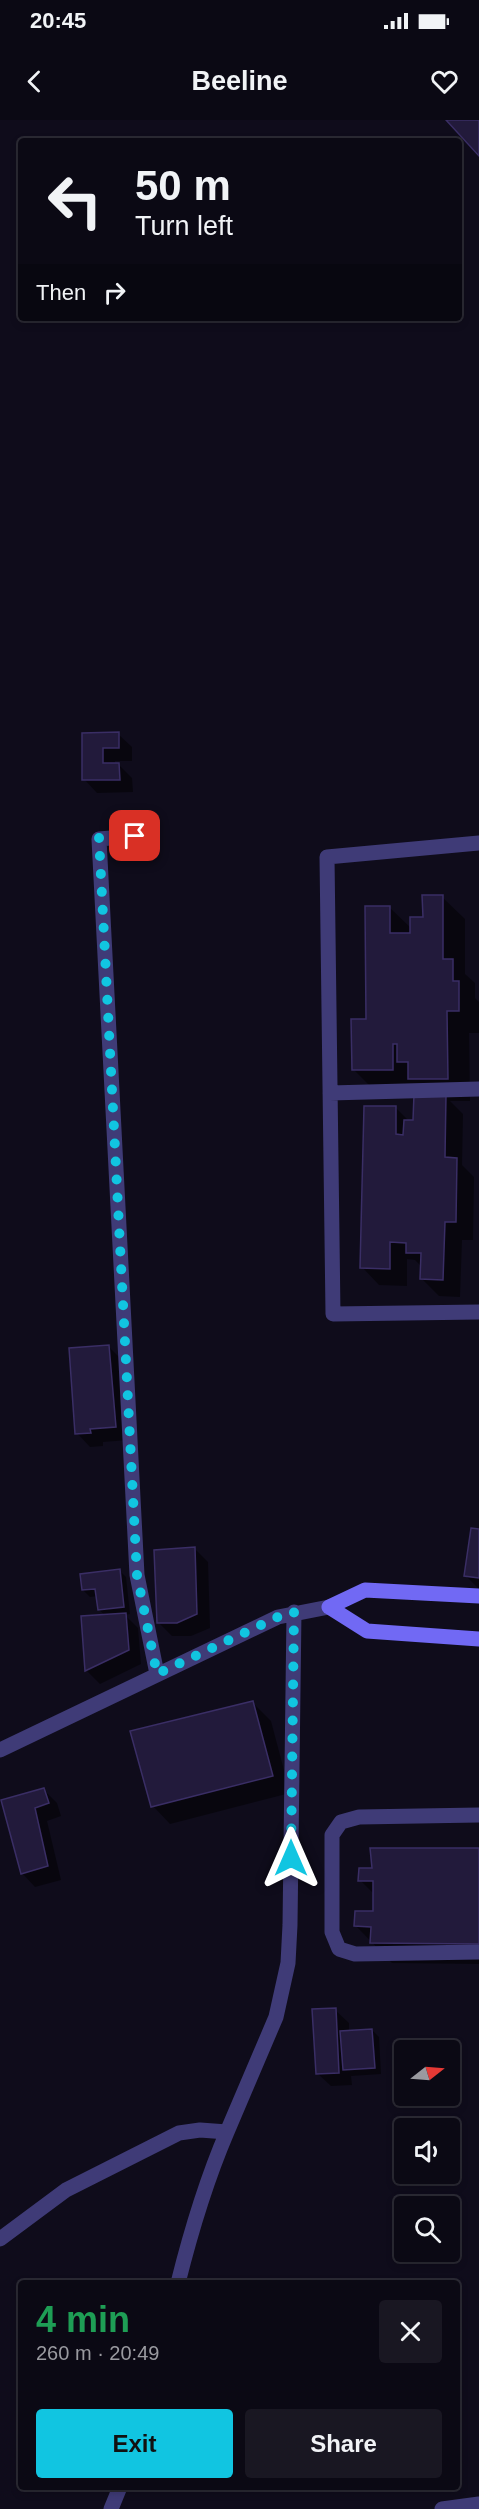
<!DOCTYPE html>
<meta charset="utf-8">
<style>
:root{--surface:#0b0914;--page:#191722;--text:#f1f3f6;--muted:#9a9aa0;--line:#2b2a34;--accent:#11c5e1}
body{margin:0;font-family:Helvetica,sans-serif;background:var(--page);color:var(--text);height:100vh;display:flex;flex-direction:column;font-size:22px;white-space:nowrap}
*{box-sizing:border-box;margin:0}
p{font-size:20px;color:var(--muted)}
.icon{flex:none;width:33px;height:33px;fill:none;stroke:currentColor;stroke-width:2;stroke-linecap:round;stroke-linejoin:round}
.map{position:relative;flex:1;overflow:hidden}
.drawer{position:absolute;left:18px;top:2160px;width:442px;height:210px;display:flex;flex-direction:column;background:var(--surface);border-radius:6px;box-shadow:0 3px 9px #0003,0 0 0 2px var(--line)}
.drawer>*{flex:none}
.top-card{position:absolute;left:18px;top:18px;width:444px;height:183px;border-radius:6px;box-shadow:0 3px 9px #0003,0 0 0 2px var(--line);background:#0b0914;color:var(--text);overflow:hidden}
.needle{width:39px;rotate:73deg}
.controls{position:absolute;left:394px;top:1920px;display:grid;gap:12px}
.controls a{display:grid;place-items:center;width:66px;height:66px;border-radius:6px;background:var(--surface);box-shadow:0 3px 9px #0003,0 0 0 2px var(--line);font-size:30px}
.pin{position:absolute;display:grid;place-items:center;width:51px;height:51px;color:#fff;margin:-26px;border-radius:12px;box-shadow:0 3px 9px #0006}
.me{position:absolute;width:66px;margin:-33px;rotate:0deg;stroke-linejoin:round;filter:drop-shadow(0 0 4px #0008)}
.turn{display:flex;align-items:center;gap:21px;height:126px;padding:0 18px;font-size:27px}
.turn .icon{width:78px;height:78px;stroke-width:2.5}
.turn b{display:block;font-size:42px;line-height:51px}
.then{display:flex;align-items:center;height:57px;padding:0 18px;background:#0003;gap:12px;font-size:22px}
.round{display:grid;place-items:center;flex:none;width:63px;height:63px;border-radius:6px;background:var(--page)}
.head{display:flex;align-items:center;justify-content:space-between;height:102px;padding:0 18px}
h1{font-size:36px;font-weight:700;line-height:45px;color:#1e9e55}
.cta{display:flex;gap:12px;margin-top:auto;padding:12px 18px}
.cta a{flex:1;height:69px;border-radius:6px;background:var(--accent);color:#111;font-size:24px;font-weight:700;line-height:69px;text-align:center}
.cta a+a{background:var(--page);color:var(--text)}
.status{display:flex;justify-content:space-between;align-items:center;height:42px;padding:0 30px;background:var(--surface);direction:ltr}
.status svg{height:16px;fill:currentColor}
header{display:flex;justify-content:space-between;align-items:center;height:78px;padding:0 18px;background:var(--surface);font-size:27px;font-weight:700}
.map>svg:first-child{display:block}
.shadow{fill:#0007}
.building{fill:#221a3b;stroke:#3a2e65;stroke-width:1.5}
.lines{fill:none;stroke-linecap:round;stroke-linejoin:round}
.street{stroke:#3f3b77;stroke-width:15}
.secondary{stroke:#7169f4;stroke-width:15}
.route{stroke:#11c5e1;stroke-width:10;stroke-dasharray:0 18}
</style>
<div class="status"><b>20:45</b><svg viewBox="0 0 49 12"><path d="M0 12V9h3v3zM5 12V6h3v6zM10 12V3h3v9zM15 12V0h3v12zM26 1h20v11H26zM47 4h2v5h-2z"/></svg></div>
<header><svg class="icon" aria-label="back" viewBox="0 0 24 24"><path d="M15 5l-7 7 7 7"/></svg>Beeline<svg class="icon" aria-label="heart" viewBox="0 0 24 24"><path d="M12 20l-8-8c-3-5 5-10 8-4 3-6 11-1 8 4z"/></svg></header>
<div class="map">
<svg width="479" height="2389" viewBox="0 0 479 2389">
<rect width="100%" height="100%" fill="#0f0c1b"/>
<path class="shadow" d="M83 614H118L132 627V641H115V645H119L132 658 133 672 97 673 84 659Z
M442 777 465 799V854L475 863V878L479 882V913H469L470 981H450L463 994 462 1045 474 1057 473 1120H462L460 1177 439 1176 422 1159V1147L415 1140 407 1139V1166L379 1165 362 1147 396 988 409 1001 415 1002 416 976 376 972 354 950 368 900 389 787 412 809Z
M109 1227 122 1240 128 1320 103 1322V1326L90 1327 77 1313Z
M479 1410V1469L466 1456Z
M194 1428 208 1442 210 1508 191 1516H172L159 1503Z
M119 1450 126 1457 130 1494 125 1495 138 1508 141 1544 100 1564 87 1551 83 1498 106 1496 99 1490 98 1476 90 1477 83 1470Z
M253 1583 271 1601 290 1673 170 1704 153 1686Z
M44 1670 57 1683 61 1696 47 1701 61 1760 35 1767 22 1753 3 1681Z
M479 1730V1844L392 1843 356 1806 375 1792V1775L360 1760 373 1749Z
M335 1890 349 1903V1912L372 1910 379 1917 381 1954 351 1956 352 1965 331 1966 317 1953Z"/>
<path class="building" d="M446 0H479V36Z
M119 612V628H103V643H119L120 660H82V613Z
M422 775H443V839H453V861H459V891H447L448 959H408V942H397V924H393V950H352L351 899H366L365 786H390V813H410V797H423Z
M414 974 446 975 445 1037 457 1038 456 1102H445L443 1160 420 1159 421 1133H406V1123L390 1122V1149L360 1148 364 986H396V1014L403 1015 404 1000H413Z
M109 1225 116 1307 90 1309 91 1313 75 1314 69 1228Z
M471 1408 479 1409V1458L464 1456Z
M195 1427 197 1494 177 1503H157L154 1430Z
M120 1449 124 1487 98 1490 95 1469 82 1470 80 1454Z
M126 1493 129 1530 85 1551 81 1496Z
M253 1581 273 1656 151 1687 130 1611Z
M44 1668 49 1683 35 1688 48 1746 21 1754 1 1680Z
M370 1728H479V1824L370 1823 371 1807 354 1806 355 1791H373V1761H358L359 1748H372Z
M336 1888 339 1953 316 1954 312 1889Z
M372 1909 375 1948 343 1950 340 1911Z"/>
<g class="lines">
<path class="street" d="M135 716 99 719 137 1455 157 1554
M479 723 327 737 333 1194 479 1192
M330 973 479 969
M0 1630 278 1497 329 1487
M479 1695 359 1697 341 1702 332 1715V1812L339 1829 355 1834 479 1832
M0 2119 66 2070 179 2013 200 2010 227 2012 276 1897 288 1843 290 1805 294 1492
M178 2163C191 2111 206 2061 227 2012
M111 2389 120 2367
M442 2389 479 2384"/>
<path class="secondary" d="M329 1487 367 1511 479 1519
M329 1487 365 1470 479 1476"/>
</g>
<g class="lines">
<path class="route" d="M135 716 99 718 137 1455 157 1554 278 1497 294 1492 291 1738"/>
</g>
</svg>
<div class="controls">
<a><svg class="needle" viewBox="-14 -14 28 28"><path d="M0-13l5 13h-10z" fill="#e53935"/><path d="M0 13l5-13h-10z" fill="#9a9aa0"/></svg></a>
<a><svg class="icon" aria-label="sound" viewBox="0 0 24 24"><path d="M4 9h4l5-4v14l-5-4H4zM17 9q2 3 0 6"/></svg></a>
<a><svg class="icon" aria-label="search" viewBox="0 0 24 24"><circle cx="10" cy="10" r="6"/><path d="M15 15l6 6"/></svg></a>
</div>
<div class="pin" style="left:135px;top:716px;background:#d93025"><svg class="icon" aria-label="arrive" viewBox="0 0 24 24"><path d="M6 21V4h12l-3 4 3 4H6"/></svg></div>
<svg class="me" style="left:291px;top:1738px" viewBox="-20 -20 40 40"><path d="M0-17L14 15 0 8-14 15z" fill="#11c5e1" stroke="#fff" stroke-width="4"/></svg>
<div class="top-card">
<div class="turn"><svg class="icon" aria-label="left" viewBox="0 0 24 24"><path d="M17 20v-9H6M10 6l-5 5 5 5"/></svg><div><b>50 m</b>Turn left</div></div>
<div class="then">Then<svg class="icon" aria-label="right" viewBox="0 0 24 24"><path d="M7 20v-9h11M14 6l5 5-5 5"/></svg></div>
</div>
<section class="drawer">
<div class="head"><div><h1>4 min</h1><p>260 m · 20:49</p></div><a class="round"><svg class="icon" aria-label="close" viewBox="0 0 24 24"><path d="M6 6l12 12M18 6L6 18"/></svg></a></div>
<div class="cta"><a>Exit</a><a>Share</a></div>
</section>
</div>
